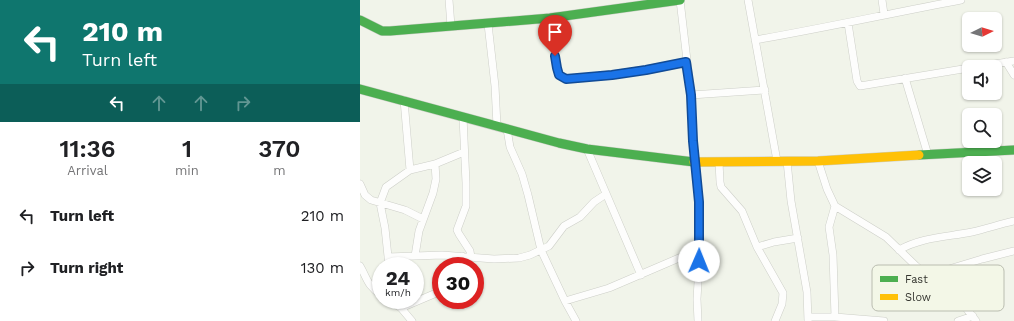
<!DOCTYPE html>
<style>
:root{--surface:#fff;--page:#f2f2f2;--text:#202124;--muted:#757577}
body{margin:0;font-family:"Work Sans",sans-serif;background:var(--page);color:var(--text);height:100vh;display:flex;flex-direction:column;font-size:15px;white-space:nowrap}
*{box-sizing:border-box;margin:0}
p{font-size:13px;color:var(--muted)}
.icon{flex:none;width:22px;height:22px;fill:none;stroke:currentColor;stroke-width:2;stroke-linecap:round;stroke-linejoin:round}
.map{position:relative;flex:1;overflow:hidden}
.panel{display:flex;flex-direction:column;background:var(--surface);width:360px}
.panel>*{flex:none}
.guide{background:#0f766e;color:#fff;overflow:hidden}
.needle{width:26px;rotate:85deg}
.buttons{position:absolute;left:602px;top:12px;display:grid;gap:8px}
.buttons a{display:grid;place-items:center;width:40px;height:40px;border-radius:6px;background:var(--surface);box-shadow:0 1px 3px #0004;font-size:20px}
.speed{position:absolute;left:12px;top:257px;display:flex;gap:8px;font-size:20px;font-weight:700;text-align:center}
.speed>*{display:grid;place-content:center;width:52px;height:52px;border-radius:50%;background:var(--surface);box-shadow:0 1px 3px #0004;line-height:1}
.speed small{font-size:10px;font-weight:400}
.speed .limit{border:6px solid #d22;background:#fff;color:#111}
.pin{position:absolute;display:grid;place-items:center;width:34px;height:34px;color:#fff;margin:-41px -17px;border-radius:50% 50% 50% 0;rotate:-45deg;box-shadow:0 0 4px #0007}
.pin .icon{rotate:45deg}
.me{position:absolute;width:44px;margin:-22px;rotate:1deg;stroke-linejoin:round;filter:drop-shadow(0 0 3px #0008)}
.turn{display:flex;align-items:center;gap:14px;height:84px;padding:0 16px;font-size:18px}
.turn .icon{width:52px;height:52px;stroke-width:2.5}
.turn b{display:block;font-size:28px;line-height:34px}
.lanes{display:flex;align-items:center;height:38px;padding:0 16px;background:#0003;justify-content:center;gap:20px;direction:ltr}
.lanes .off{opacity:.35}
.eta{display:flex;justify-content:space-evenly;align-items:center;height:68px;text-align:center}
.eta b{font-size:24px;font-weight:600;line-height:28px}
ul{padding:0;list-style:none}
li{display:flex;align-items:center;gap:12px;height:52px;padding:0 16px}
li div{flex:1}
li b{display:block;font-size:15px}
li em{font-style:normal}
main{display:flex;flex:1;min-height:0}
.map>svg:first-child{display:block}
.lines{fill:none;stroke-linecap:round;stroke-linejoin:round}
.street-casing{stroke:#cdcfc8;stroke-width:8}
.fast-casing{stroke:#cdcfc8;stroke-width:10}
.slow-casing{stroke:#cdcfc8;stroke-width:10}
.street{stroke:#fdfdfc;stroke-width:7}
.fast{stroke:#4caf50;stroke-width:9}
.slow{stroke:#ffc107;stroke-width:9}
.route-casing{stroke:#114b97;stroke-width:10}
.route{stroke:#1a73e8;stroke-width:7}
.key{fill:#f3f7e7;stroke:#babdb0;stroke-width:1}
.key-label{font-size:11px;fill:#34352f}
</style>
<main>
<section class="panel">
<div class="guide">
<div class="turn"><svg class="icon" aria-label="left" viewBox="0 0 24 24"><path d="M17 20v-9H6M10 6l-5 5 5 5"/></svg><div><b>210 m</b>Turn left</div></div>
<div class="lanes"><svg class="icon" aria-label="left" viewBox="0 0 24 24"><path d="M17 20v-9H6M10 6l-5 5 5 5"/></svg><svg class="icon off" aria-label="ahead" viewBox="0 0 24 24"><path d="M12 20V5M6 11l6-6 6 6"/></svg><svg class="icon off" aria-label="ahead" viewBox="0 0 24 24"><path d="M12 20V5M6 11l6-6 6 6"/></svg><svg class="icon off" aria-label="right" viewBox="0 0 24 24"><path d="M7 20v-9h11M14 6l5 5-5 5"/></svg></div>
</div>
<div class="eta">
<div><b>11:36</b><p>Arrival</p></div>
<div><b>1</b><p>min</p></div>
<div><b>370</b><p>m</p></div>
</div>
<ul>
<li><svg class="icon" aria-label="left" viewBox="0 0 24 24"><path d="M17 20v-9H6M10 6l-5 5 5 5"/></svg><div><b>Turn left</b></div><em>210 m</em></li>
<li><svg class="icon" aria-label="right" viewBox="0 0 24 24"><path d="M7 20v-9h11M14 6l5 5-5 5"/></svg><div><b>Turn right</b></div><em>130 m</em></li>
</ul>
</section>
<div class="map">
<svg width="654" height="321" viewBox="0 0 654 321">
<rect width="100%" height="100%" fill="#f1f4ea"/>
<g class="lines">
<defs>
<path id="street" d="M89 0 91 26
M320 0 331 95 405 90
M388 0 417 161
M522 0 524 14
M190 18 197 68 199 75 206 79C248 76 285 70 326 62
M488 23 497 81 500 86 609 68
M128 24 135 86 137 126
M395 40C464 28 532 13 601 0
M646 62 654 75
M615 67 654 61
M545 78 568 155
M331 95 333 141 339 202 340 249 337 299 338 321
M44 100 50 170
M103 117 106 183V206L97 230 99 234 110 251 111 257
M147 129 150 147 162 174 168 195 181 250 205 301 216 321
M227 149 281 275
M427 161 431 201 447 292 448 321
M458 161 467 189 475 206 526 237 556 266 603 304 616 321
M359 162 360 182 361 187 382 211 397 247 414 242 438 238
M0 184 5 195 11 200 45 210 63 219
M397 247 423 293 422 304 415 321
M539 250C562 237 587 237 612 232 626 229 640 224 654 221
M55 256 59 231 73 193 76 179 75 164
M28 257 82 255 134 259 159 258 170 255 189 246 204 226 220 217 234 202 246 194
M0 266C8 280 7 285 21 295
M29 266 25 228 20 203 26 187 50 170 75 164 104 152
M102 266V256
M569 275 622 259 654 251
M29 300 41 308 52 321
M205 301 249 288 340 249
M41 308 81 291
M448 317H475L524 321
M475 317 473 255 469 227 475 206
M598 321 613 316"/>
<path id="fast" d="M0 20 22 31H30L190 18 320 0
M0 89 199 143 227 149 334 162
M559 155 654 150"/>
<path id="slow" d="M334 162 458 161 559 155"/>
</defs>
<use href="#street" class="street-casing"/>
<use href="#fast" class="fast-casing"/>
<use href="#slow" class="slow-casing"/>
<use href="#street" class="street"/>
<use href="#fast" class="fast"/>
<use href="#slow" class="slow"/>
</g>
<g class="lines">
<defs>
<path id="route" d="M195 56 197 68 199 75 206 79 252 75 286 70 326 62 331 95 333 141 339 202V261"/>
</defs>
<use href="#route" class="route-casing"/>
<use href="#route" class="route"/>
</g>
<rect x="512" y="265" width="132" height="46" rx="6" class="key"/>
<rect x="520" y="276" width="18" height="6" fill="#4caf50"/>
<rect x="520" y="294" width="18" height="6" fill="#ffc107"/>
<g class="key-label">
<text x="545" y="283">Fast</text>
<text x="545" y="301">Slow</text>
</g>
</svg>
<div class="buttons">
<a><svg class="needle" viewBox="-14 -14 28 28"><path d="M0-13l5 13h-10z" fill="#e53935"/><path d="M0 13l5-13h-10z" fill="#757577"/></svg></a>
<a><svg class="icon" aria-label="sound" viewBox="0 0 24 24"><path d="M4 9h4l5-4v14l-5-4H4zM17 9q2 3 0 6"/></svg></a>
<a><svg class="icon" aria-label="search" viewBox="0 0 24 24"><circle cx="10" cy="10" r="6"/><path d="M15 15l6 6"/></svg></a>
<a><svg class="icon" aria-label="layers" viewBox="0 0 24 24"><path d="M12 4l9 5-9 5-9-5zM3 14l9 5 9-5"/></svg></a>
</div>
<div class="speed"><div>24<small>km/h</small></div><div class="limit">30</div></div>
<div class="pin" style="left:195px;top:56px;background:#d93025"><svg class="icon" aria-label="arrive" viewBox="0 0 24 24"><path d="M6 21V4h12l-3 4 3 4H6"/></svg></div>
<svg class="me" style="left:339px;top:261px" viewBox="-20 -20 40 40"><circle r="19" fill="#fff"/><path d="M0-13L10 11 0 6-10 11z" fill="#1a73e8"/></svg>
</div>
</main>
